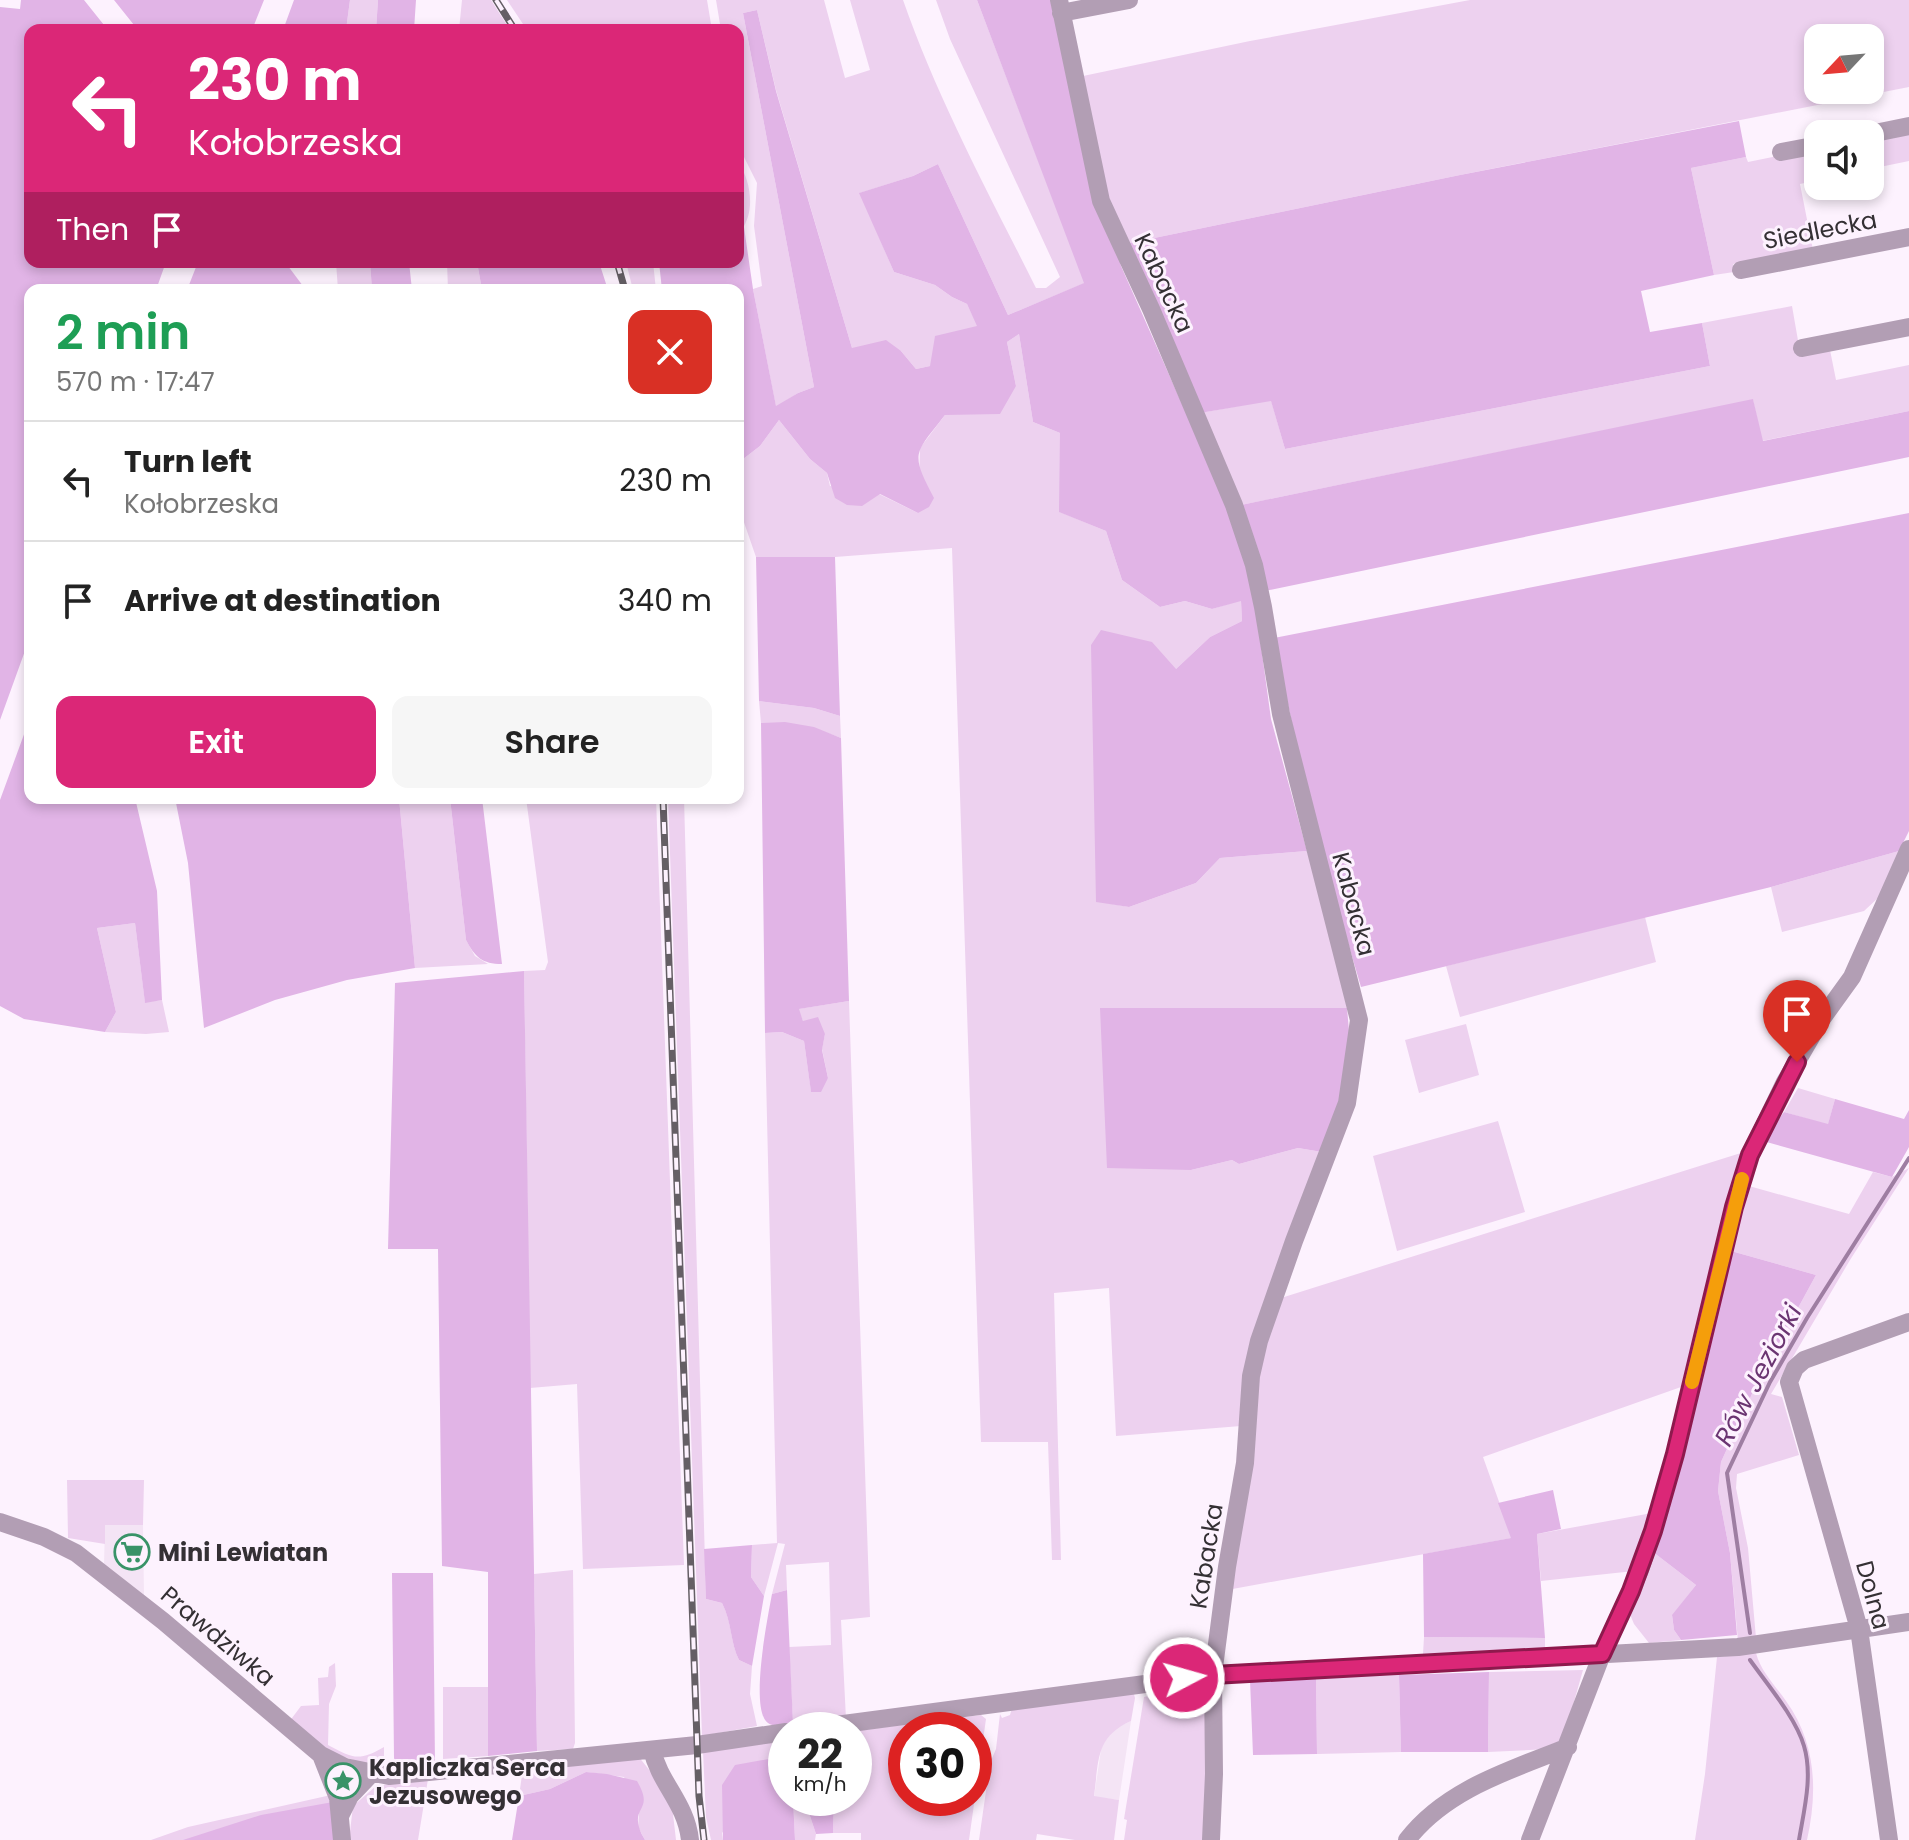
<!DOCTYPE html>
<meta charset="utf-8">
<style>
:root{--surface:#fff;--page:#f6f6f6;--text:#222;--muted:#767676;--line:#e0e0e0;--accent:#db2777}
body{margin:0;font-family:Poppins,sans-serif;background:var(--page);color:var(--text);height:100vh;display:flex;flex-direction:column;font-size:30px;white-space:nowrap}
*{box-sizing:border-box;margin:0}
p{font-size:26px;color:var(--muted)}
.icon{flex:none;width:44px;height:44px;fill:none;stroke:currentColor;stroke-width:2;stroke-linecap:round;stroke-linejoin:round}
.map{position:relative;flex:1;overflow:hidden}
.panel{position:absolute;left:24px;top:284px;width:720px;height:520px;display:flex;flex-direction:column;background:var(--surface);border-radius:16px;box-shadow:0 4px 12px #0003}
.panel>*{flex:none}
.top-card{position:absolute;left:24px;top:24px;width:720px;height:244px;border-radius:16px;box-shadow:0 4px 12px #0003;background:#db2777;color:#fff;overflow:hidden}
.needle{width:52px;rotate:244deg}
.buttons{position:absolute;left:1804px;top:24px;display:grid;gap:16px}
.buttons a{display:grid;place-items:center;width:80px;height:80px;border-radius:16px;background:var(--surface);box-shadow:0 4px 12px #0003;font-size:40px}
.speed{position:absolute;left:768px;top:1712px;display:flex;gap:16px;font-size:40px;font-weight:700;text-align:center}
.speed>*{display:grid;place-content:center;width:104px;height:104px;border-radius:50%;background:var(--surface);box-shadow:0 4px 12px #0003;line-height:1}
.speed small{font-size:20px;font-weight:400}
.speed .limit{border:12px solid #d22;background:#fff;color:#111}
.pin{position:absolute;display:grid;place-items:center;width:68px;height:68px;color:#fff;margin:-82px -34px;border-radius:50% 50% 50% 0;rotate:-45deg;box-shadow:0 0 8px #0007}
.pin .icon{rotate:45deg}
.me{position:absolute;width:88px;margin:-44px;rotate:84deg;stroke-linejoin:round;filter:drop-shadow(0 0 6px #0008)}
.turn{display:flex;align-items:center;gap:28px;height:168px;padding:0 32px;font-size:36px}
.turn .icon{width:104px;height:104px;stroke-width:2.5}
.turn b{display:block;font-size:56px;line-height:68px}
.then{display:flex;align-items:center;height:76px;padding:0 32px;background:#0003;gap:16px;font-size:30px}
.round{display:grid;place-items:center;flex:none;width:84px;height:84px;border-radius:16px;background:var(--page)}
.head{display:flex;align-items:center;justify-content:space-between;height:136px;padding:0 32px}
h1{font-size:48px;font-weight:600;line-height:60px;color:#1e9e55}
.action{display:flex;gap:16px;margin-top:auto;padding:16px 32px}
.action a{flex:1;height:92px;border-radius:16px;background:var(--accent);color:#fff;font-size:32px;font-weight:600;line-height:92px;text-align:center}
.action a+a{background:var(--page);color:var(--text)}
ul{padding:0;list-style:none}
li{display:flex;align-items:center;gap:24px;height:120px;padding:0 32px;border-top:2px solid var(--line)}
li div{flex:1}
li b{display:block;font-size:30px}
li em{font-style:normal}
.map>svg:first-child{display:block}
.built{fill:#f4e4f5}
.green{fill:#edd1ef;fill-rule:evenodd}
.forest{fill:#e1b4e6}
.lines{fill:none;stroke-linecap:round;stroke-linejoin:round}
.stream{stroke:#9e7ea2;stroke-width:4}
.minor{stroke:#b29eb4;stroke-width:18}
.rail-casing{stroke:#655f65;stroke-width:7}
.rail{stroke:#fdf2fe;stroke-width:4;stroke-dasharray:12;stroke-linecap:butt}
.route-casing{stroke:#8e194d;stroke-width:20}
.route{stroke:#db2777;stroke-width:14}
.slow{stroke:#f59e0b;stroke-width:14}
.labels{text-anchor:middle;dominant-baseline:central;stroke-width:6;stroke-linejoin:round;paint-order:stroke}
.street-label{font-size:24px;fill:#343034;stroke:#fdf2fe}
.poi-label{font-size:24px;font-weight:bold;fill:#343034;stroke:#fdf2fe;text-anchor:start}
.water-label{font-size:26px;font-style:italic;fill:#6b3572;stroke:#fdf2fe}
</style>
<div class="map">
<svg width="1909" height="1840" viewBox="0 0 1909 1840">
<rect width="100%" height="100%" fill="#fdf2fe"/>
<path class="built" d="M105 1525H143L144 1596 104 1565Z
M1131 1721 1119 1800 1094 1797 1102 1743 1115 1728Z"/>
<path class="green" d="M350 0H378L376 30H346Z
M462 0H491L510 30H459Z
M507 0H707L712 30H527Z
M716 0H824L845 78 870 70 850 0H903C938 100 989 194 1036 288H1046L1060 277 950 39 936 0H977L1085 283 1008 315 938 164 913 176 860 193 894 272 935 285 952 297 967 304 978 326 930 366 916 369 901 351 852 348 776 90 757 10 743 13 814 387 798 393 776 407 753 289 762 286 754 226 757 183 741 151 738 135V30H721Z
M1470 0H1909V87L1460 175 1125 244 1108 197 1083 76 1250 41ZM1818 38H1870V90H1818Z
M1909 130V161L1870 169V138Z
M1818 148V180L1800 184 1813 250 1733 264 1734 272 1714 275 1691 168 1746 157 1748 162Z
M738 162C750 179 755 207 744 226L738 186Z
M336 262H370L372 290H338Z
M447 262H477L482 290H448Z
M626 262H653L656 290H633Z
M1792 306 1800 352 1829 345 1836 380 1909 365V411L1762 441 1753 400 1241 505 1200 413 1271 400 1285 449 1710 366 1702 323Z
M1019 334 1033 422 1060 433V512L1106 531 1122 580 1160 607 1185 601 1212 609 1241 600 1242 621 1210 637 1175 670 1096 901 1129 907 1196 883 1220 858 1307 851 1324 907 1347 1008H1101L1191 1170 1232 1160 1239 1164 1298 1148 1322 1152 1241 1426 1116 1436 1109 1288 1054 1293 1061 1560H1052L1048 1442H981L952 548 835 557H756L738 505V463L760 446 779 420 810 459 827 473 830 486 879 494 918 513 920 448 945 415 1016 386 1007 342Z
M759 701 814 708 840 716 841 738C814 727 790 722 761 723Z
M399 798H450L466 940 475 956 488 964 415 968Z
M526 798H656L684 1565 583 1569 577 1384 530 1388 524 971 545 970 548 962Z
M668 798H684L706 1599 722 1603C732 1621 730 1642 739 1660L752 1666 750 1694 757 1726 702 1736Z
M1899 851 1879 897 1864 911 1782 932 1771 887Z
M1645 917 1656 962 1460 1017 1446 966Z
M135 923 145 1002 162 1000 169 1032 146 1034 105 1032 116 1012 97 928Z
M849 1001 870 1617 841 1620 846 1719 793 1723 789 1647 831 1645 829 1562 786 1565 787 1590 772 1594 785 1544 778 1543 764 1596 751 1577 752 1545 777 1543 765 1033 782 1032 804 1041 811 1091 828 1078 822 1049 825 1034 803 1021 798 1009Z
M1466 1024 1479 1075 1419 1093 1405 1040Z
M1798 1088 1835 1099 1828 1125 1784 1112Z
M1498 1121 1525 1212 1397 1251 1373 1156Z
M1744 1152 1731 1192 1681 1387 1483 1457 1512 1538 1227 1590 1258 1377 1266 1342 1281 1298Z
M1909 1168 1850 1260 1771 1394 1782 1397 1799 1455 1737 1474 1736 1488 1748 1548 1756 1638 1738 1641 1730 1553 1718 1491 1721 1462 1756 1385 1816 1275 1731 1251 1749 1186 1849 1214 1873 1172 1892 1177Z
M67 1480H144L143 1525H105V1544L68 1538Z
M1652 1513 1634 1571 1541 1581 1537 1534Z
M1653 1552 1696 1585 1672 1616 1674 1630 1681 1640 1649 1643 1634 1624 1629 1612Z
M573 1570 575 1743 573 1749 537 1751 534 1574Z
M1424 1637 1545 1638V1648L1423 1654Z
M1756 1653C1761 1672 1775 1685 1786 1701 1816 1743 1818 1790 1807 1840H1695L1705 1774 1717 1657Z
M335 1663 336 1686 329 1704 328 1745C352 1758 359 1762 384 1747V1758L373 1767 331 1752 289 1722 301 1706 319 1705 318 1678 328 1677 329 1667Z
M1583 1670 1562 1744 1550 1749 1488 1752 1489 1672Z
M1399 1675 1401 1752 1317 1754 1316 1677Z
M1203 1685 1208 1689 1204 1840H1124L1127 1820 1124 1819 1144 1697Z
M443 1687H488V1756L443 1759Z
M1133 1690 1135 1698 1131 1721C1095 1737 1099 1761 1094 1796L1119 1800 1114 1840H1075L1037 1834 1036 1840H979L990 1763 996 1749 1000 1714 1002 1718 1010 1715 1012 1708Z
M981 1715 986 1719 969 1840H861V1833H833L834 1798H854V1731ZM906 1730H974V1798H906Z
M786 1740V1759L785 1756 722 1833 723 1840H711L706 1817 703 1751Z
M638 1756 671 1797 676 1840H645L638 1827 639 1814 624 1777 586 1772 550 1789 519 1796 523 1768Z
M428 1779 418 1840H349L353 1806 376 1786Z
M331 1795 336 1840H151L188 1827Z
M793 1798H804L816 1834 815 1840H795Z"/>
<path class="forest" d="M21 0H84L108 30H30V262H166L156 290H30V637L0 720V7L20 9Z
M114 0H264L252 30H138Z
M294 0H350L346 30H283Z
M378 0H416L414 30H376Z
M977 0H1051L1121 266 1228 508 1253 588 1271 719 1307 851 1220 858 1196 883 1129 907 1096 902 1091 645 1101 630 1152 642 1176 669 1210 637 1242 621 1241 601 1212 609 1185 601 1160 607 1122 580 1106 531 1059 512 1060 433 1033 422 1019 334 1007 342 1016 386 1000 414 945 415C914 455 910 452 934 498L929 507 918 513 880 494 862 506 847 505 835 498 827 473 810 459 779 420 760 446 738 463V290H662L659 262H738V186L753 289 776 406 798 393 814 387 743 13 757 10 776 91 852 348 886 340 901 351 916 369 930 366 935 336 977 326 967 304 952 297 935 285 894 272 859 193 913 176 938 164 1008 315 1084 283Z
M1739 121 1746 157 1691 168 1714 275 1641 291 1650 332 1702 323 1710 366 1285 449 1271 401 1200 413 1125 244 1460 175Z
M198 262H285L306 290H187Z
M370 262H409L412 290H372Z
M477 262H599L608 290H482Z
M1753 399 1763 441 1909 411V457L1265 591 1241 505Z
M1909 513V831L1899 851 1771 887 1361 987 1314 827 1274 638Z
M756 557H835L840 716 814 708 759 701Z
M30 718V798H135L157 891 162 1000 145 1003 135 923 97 928 116 1012 105 1032 24 1019 0 1006V800Z
M785 722 814 727 841 738 849 1001 799 1009 803 1021 818 1017 825 1034 822 1050 828 1078 821 1092H811L804 1041 782 1032 765 1033 761 723Z
M175 798H399L415 968 347 980 275 1000 204 1028 188 863Z
M450 798H482L502 964C482 964 475 957 466 940Z
M524 971 537 1751 488 1756V1572L442 1566 438 1249H388L395 983Z
M1100 1008H1347L1351 1053 1343 1094 1322 1152 1298 1148 1239 1164 1232 1160 1191 1170 1107 1168Z
M1835 1099 1904 1119 1909 1110V1147L1892 1177 1763 1141 1784 1112 1828 1124Z
M1731 1251 1816 1275 1756 1385 1721 1462 1718 1491 1730 1553 1737 1635 1681 1640 1674 1630 1672 1615 1696 1585 1653 1552Z
M1553 1490 1561 1529 1537 1534 1545 1638 1424 1637 1423 1554 1511 1538 1498 1503Z
M752 1545 751 1577 764 1596 752 1666 739 1660C730 1642 732 1622 722 1603L706 1599 704 1549Z
M392 1573H433L435 1765 397 1767 394 1758Z
M787 1590 793 1723C785 1724 775 1728 768 1723 749 1710 768 1616 772 1594Z
M1489 1672 1488 1752H1401L1399 1675Z
M1316 1677 1317 1754 1253 1755 1250 1680Z
M785 1756 786 1798H793L795 1840H723L722 1785 735 1765Z
M586 1772 607 1774 637 1781C654 1810 633 1806 639 1827 640 1832 643 1836 645 1840H512L519 1796 550 1789Z
M804 1798H834L833 1833 816 1834Z
M333 1802 336 1840H183L261 1815Z"/>
<g class="lines">
<path class="stream" d="M1750 1633 1727 1473 1770 1382 1807 1318 1909 1158
M1750 1660C1767 1684 1796 1718 1804 1746 1813 1776 1804 1810 1799 1840"/>
<path class="minor" d="M1059 0 1101 201 1151 309 1234 505 1254 565 1263 607 1281 714 1359 1020 1347 1103 1294 1241 1259 1341 1251 1376 1245 1463 1227 1567 1213 1675 1214 1774 1211 1840
M1061 13 1129 0
M1870 134 1909 126
M1781 152 1818 145
M1741 270 1909 237
M1802 348 1909 327
M0 1522 44 1537 76 1553 163 1621 321 1755 338 1798 342 1840
M798 1730 1213 1675 1738 1647 1909 1622
M652 1750C660 1784 686 1803 690 1840
M321 1755 345 1767 389 1776 697 1745 786 1732
M341 1814 350 1796 371 1774
M1407 1840C1446 1789 1511 1770 1568 1747
M1530 1840 1602 1654 1640 1570 1653 1531 1675 1454 1734 1207 1750 1155 1785 1082 1821 1020 1852 977 1909 849
M1889 1840 1859 1629 1789 1382 1795 1368 1804 1360 1909 1322"/>
<defs>
<path id="rail" d="M496 0 515 30
M617 262 625 290
M663 798 699 1796 704 1840"/>
</defs>
<use href="#rail" class="rail-casing"/>
<use href="#rail" class="rail"/>
</g>
<g class="lines">
<defs>
<path id="route" d="M1184 1678 1213 1675 1602 1654 1631 1591 1653 1531 1675 1454 1734 1207 1750 1155 1797 1062"/>
</defs>
<use href="#route" class="route-casing"/>
<use href="#route" class="route"/>
<path class="slow" d="M1692 1382 1742 1179"/>
</g>
<defs>
<symbol id="supermarket-ring" viewBox="-11 -11 22 22"><circle r="9.5" fill="#fdf2fe" stroke="#399368" stroke-width="1.5"/><path d="M-6-5.5h2.5l.6 2H6L4.5 2H-2.5L-4.4-4H-6ZM-1.5 3.2a1.3 1.3 0 1 0 .1 0ZM3 3.2a1.3 1.3 0 1 0 .1 0Z" fill="#399368"/></symbol>
<symbol id="sight-ring" viewBox="-11 -11 22 22"><circle r="9.5" fill="#fdf2fe" stroke="#399368" stroke-width="1.5"/><path d="M0-6L1.8-2.2L6-1.7L2.9 1.2L3.7 5.4L0 3.3L-3.7 5.4L-2.9 1.2L-6-1.7L-1.8-2.2Z" fill="#399368"/></symbol>
</defs>
<g fill-rule="evenodd">
<use href="#supermarket-ring" x="112" y="1532" width="40" height="40"/>
<use href="#sight-ring" x="323" y="1761" width="40" height="40"/>
</g>
<g class="labels">
<g class="street-label">
<text transform="translate(1820 230) rotate(-11)">Siedlecka</text>
<text transform="translate(1164 283) rotate(65)">Kabacka</text>
<text transform="translate(1354 904) rotate(75)">Kabacka</text>
<text transform="translate(1206 1556) rotate(-81)">Kabacka</text>
<text transform="translate(1873 1595) rotate(75)">Dolna</text>
<text transform="translate(218 1636) rotate(40)">Prawdziwka</text>
</g>
<g class="poi-label">
<text x="158" y="1552">Mini Lewiatan</text>
<text x="369" y="1767">Kapliczka Serca<tspan x="369" dy="28">Jezusowego</tspan></text>
</g>
<g class="water-label">
<text transform="translate(1758 1375) rotate(-62)">Rów Jeziorki</text>
</g>
</g>
</svg>
<div class="buttons">
<a><svg class="needle" viewBox="-14 -14 28 28"><path d="M0-13l5 13h-10z" fill="#e53935"/><path d="M0 13l5-13h-10z" fill="#767676"/></svg></a>
<a><svg class="icon" aria-label="sound" viewBox="0 0 24 24"><path d="M4 9h4l5-4v14l-5-4H4zM17 9q2 3 0 6"/></svg></a>
</div>
<div class="speed"><div>22<small>km/h</small></div><div class="limit">30</div></div>
<div class="pin" style="left:1797px;top:1062px;background:#d93025"><svg class="icon" aria-label="arrive" viewBox="0 0 24 24"><path d="M6 21V4h12l-3 4 3 4H6"/></svg></div>
<svg class="me" style="left:1184px;top:1678px" viewBox="-20 -20 40 40"><circle r="17" fill="#db2777" stroke="#fff" stroke-width="3"/><path d="M0-11L8 9 0 5-8 9z" fill="#fff"/></svg>
<div class="top-card">
<div class="turn"><svg class="icon" aria-label="left" viewBox="0 0 24 24"><path d="M17 20v-9H6M10 6l-5 5 5 5"/></svg><div><b>230 m</b>Kołobrzeska</div></div>
<div class="then">Then<svg class="icon" aria-label="arrive" viewBox="0 0 24 24"><path d="M6 21V4h12l-3 4 3 4H6"/></svg></div>
</div>
<section class="panel">
<div class="head"><div><h1>2 min</h1><p>570 m · 17:47</p></div><a class="round" style="background:#d93025;color:#fff"><svg class="icon" aria-label="close" viewBox="0 0 24 24"><path d="M6 6l12 12M18 6L6 18"/></svg></a></div>
<ul>
<li><svg class="icon" aria-label="left" viewBox="0 0 24 24"><path d="M17 20v-9H6M10 6l-5 5 5 5"/></svg><div><b>Turn left</b><p>Kołobrzeska</p></div><em>230 m</em></li>
<li><svg class="icon" aria-label="arrive" viewBox="0 0 24 24"><path d="M6 21V4h12l-3 4 3 4H6"/></svg><div><b>Arrive at destination</b></div><em>340 m</em></li>
</ul>
<div class="action"><a>Exit</a><a>Share</a></div>
</section>
</div>
